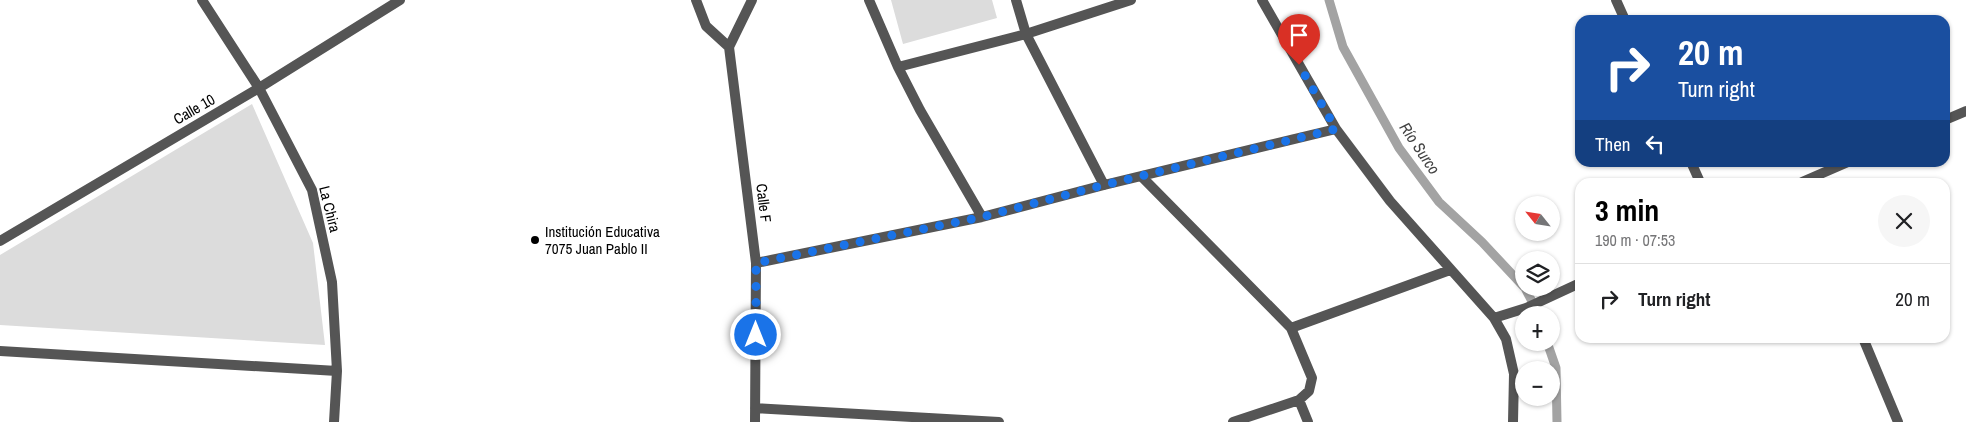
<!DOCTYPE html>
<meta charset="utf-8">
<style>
:root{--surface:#fff;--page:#f6f6f6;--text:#202124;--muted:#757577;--line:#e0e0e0;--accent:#000}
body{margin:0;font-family:"Archivo Narrow",sans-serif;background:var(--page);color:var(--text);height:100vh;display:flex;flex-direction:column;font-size:19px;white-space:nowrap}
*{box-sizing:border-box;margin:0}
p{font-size:16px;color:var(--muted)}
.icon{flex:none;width:28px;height:28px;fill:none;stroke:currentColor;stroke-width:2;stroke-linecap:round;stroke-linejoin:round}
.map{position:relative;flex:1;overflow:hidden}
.details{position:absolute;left:1575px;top:178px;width:375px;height:165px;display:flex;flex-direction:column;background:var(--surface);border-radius:15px;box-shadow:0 1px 4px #0004}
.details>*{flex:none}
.banner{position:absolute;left:1575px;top:15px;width:375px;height:152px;border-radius:15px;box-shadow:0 1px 4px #0004;background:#1a4fa0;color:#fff;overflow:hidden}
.needle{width:32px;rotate:300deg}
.fabs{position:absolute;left:1515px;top:196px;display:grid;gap:10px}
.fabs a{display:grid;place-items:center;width:45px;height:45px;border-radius:50%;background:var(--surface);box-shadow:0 1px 4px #0004;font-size:25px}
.pin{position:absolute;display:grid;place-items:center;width:42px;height:42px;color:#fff;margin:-51px -21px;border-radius:50% 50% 50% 0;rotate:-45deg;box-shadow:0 0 5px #0007}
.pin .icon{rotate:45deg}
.me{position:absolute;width:55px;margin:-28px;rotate:0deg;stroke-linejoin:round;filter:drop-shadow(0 0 4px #0008)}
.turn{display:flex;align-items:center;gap:18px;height:105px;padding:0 20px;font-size:22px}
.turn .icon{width:65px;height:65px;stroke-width:2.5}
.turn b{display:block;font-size:35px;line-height:42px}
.then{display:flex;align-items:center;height:48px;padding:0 20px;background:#0003;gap:10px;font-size:19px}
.round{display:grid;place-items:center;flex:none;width:52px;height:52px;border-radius:26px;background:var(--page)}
.overview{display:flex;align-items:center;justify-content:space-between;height:85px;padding:0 20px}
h1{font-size:30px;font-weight:700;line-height:38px;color:var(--accent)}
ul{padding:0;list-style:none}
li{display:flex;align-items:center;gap:15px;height:70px;padding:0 20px;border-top:1px solid var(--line)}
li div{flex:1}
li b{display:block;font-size:19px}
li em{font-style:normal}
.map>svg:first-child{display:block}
.green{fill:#dcdcdc}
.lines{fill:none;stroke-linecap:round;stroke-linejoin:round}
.stream{stroke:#a3a3a3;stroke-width:9}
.minor{stroke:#555;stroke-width:10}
.route{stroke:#1a73e8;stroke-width:9;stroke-dasharray:0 16.2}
.poi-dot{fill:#000;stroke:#fff;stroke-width:2}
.labels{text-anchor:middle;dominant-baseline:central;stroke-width:4;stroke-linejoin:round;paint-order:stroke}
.street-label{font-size:15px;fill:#000;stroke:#fff}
.poi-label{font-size:15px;fill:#000;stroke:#fff;text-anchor:start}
.water-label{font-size:16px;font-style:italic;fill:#444;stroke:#fff}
</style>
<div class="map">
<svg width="1966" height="422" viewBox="0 0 1966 422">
<rect width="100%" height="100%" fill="#fff"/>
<path class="green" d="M891 0H992L997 18 903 44Z
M252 104 313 243 325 345 0 325V255Z"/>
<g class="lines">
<path class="stream" d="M1329 0 1343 47 1399 148 1439 202 1482 242 1524 287
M1525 288 1539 315
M1547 342 1556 368 1557 422"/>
<path class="minor" d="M202 0 259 88 312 190 332 282 337 371 334 422
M696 0 706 26 729 47 756 263 755 422
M869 0 898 67 920 110 982 217
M1016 0 1026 34 1104 185
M1262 0 1336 129 1390 201 1494 318 1506 339 1514 374 1513 422
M1616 0 1625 20
M729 47 752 0
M898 67 1026 34 1131 0
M1945 120 1966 111
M1691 162 1700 182
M1142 177 1291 328 1312 378 1309 391 1299 400 1233 422
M1802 182 1848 162
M0 241 259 88 400 0
M756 263 982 217 1104 185 1336 129
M1494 318 1526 308 1580 283
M1291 328 1450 270
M1863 338 1898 422
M0 351 337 371
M1299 400 1308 422
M755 408 999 422"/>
</g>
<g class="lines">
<path class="route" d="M756 335V263L982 217 1104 185 1336 129 1299 65"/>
</g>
<circle class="poi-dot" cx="535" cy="240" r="5"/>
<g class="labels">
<g class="street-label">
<text transform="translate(194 109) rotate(-30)">Calle 10</text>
<text transform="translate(764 203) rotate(83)">Calle F</text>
<text transform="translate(330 209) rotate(76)">La Chira</text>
</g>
<g class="poi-label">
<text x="545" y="231">Institución Educativa<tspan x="545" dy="17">7075 Juan Pablo II</tspan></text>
</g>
<g class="water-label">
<text transform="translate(1420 148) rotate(56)">Río Surco</text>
</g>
</g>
</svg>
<div class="fabs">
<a><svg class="needle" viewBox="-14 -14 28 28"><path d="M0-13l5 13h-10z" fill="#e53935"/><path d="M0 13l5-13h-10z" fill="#757577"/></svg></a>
<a><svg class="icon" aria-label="layers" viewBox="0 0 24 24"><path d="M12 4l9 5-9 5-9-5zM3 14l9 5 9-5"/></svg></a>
<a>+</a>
<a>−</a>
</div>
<div class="pin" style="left:1299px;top:65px;background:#d93025"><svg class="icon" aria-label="arrive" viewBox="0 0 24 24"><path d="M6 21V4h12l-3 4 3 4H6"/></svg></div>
<svg class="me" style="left:756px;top:335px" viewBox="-20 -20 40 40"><circle r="17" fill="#1a73e8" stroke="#fff" stroke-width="3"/><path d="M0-11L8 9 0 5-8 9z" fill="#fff"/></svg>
<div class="banner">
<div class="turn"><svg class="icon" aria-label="right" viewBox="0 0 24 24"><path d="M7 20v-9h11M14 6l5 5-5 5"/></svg><div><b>20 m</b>Turn right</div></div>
<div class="then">Then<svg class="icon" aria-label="left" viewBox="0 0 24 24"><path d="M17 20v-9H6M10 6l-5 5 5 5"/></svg></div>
</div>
<section class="details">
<div class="overview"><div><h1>3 min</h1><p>190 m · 07:53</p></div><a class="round"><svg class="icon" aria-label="close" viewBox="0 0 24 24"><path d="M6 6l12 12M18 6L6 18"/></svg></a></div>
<ul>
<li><svg class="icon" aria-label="right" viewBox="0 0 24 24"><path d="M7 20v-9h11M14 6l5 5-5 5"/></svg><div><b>Turn right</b></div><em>20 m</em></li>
</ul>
</section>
</div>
